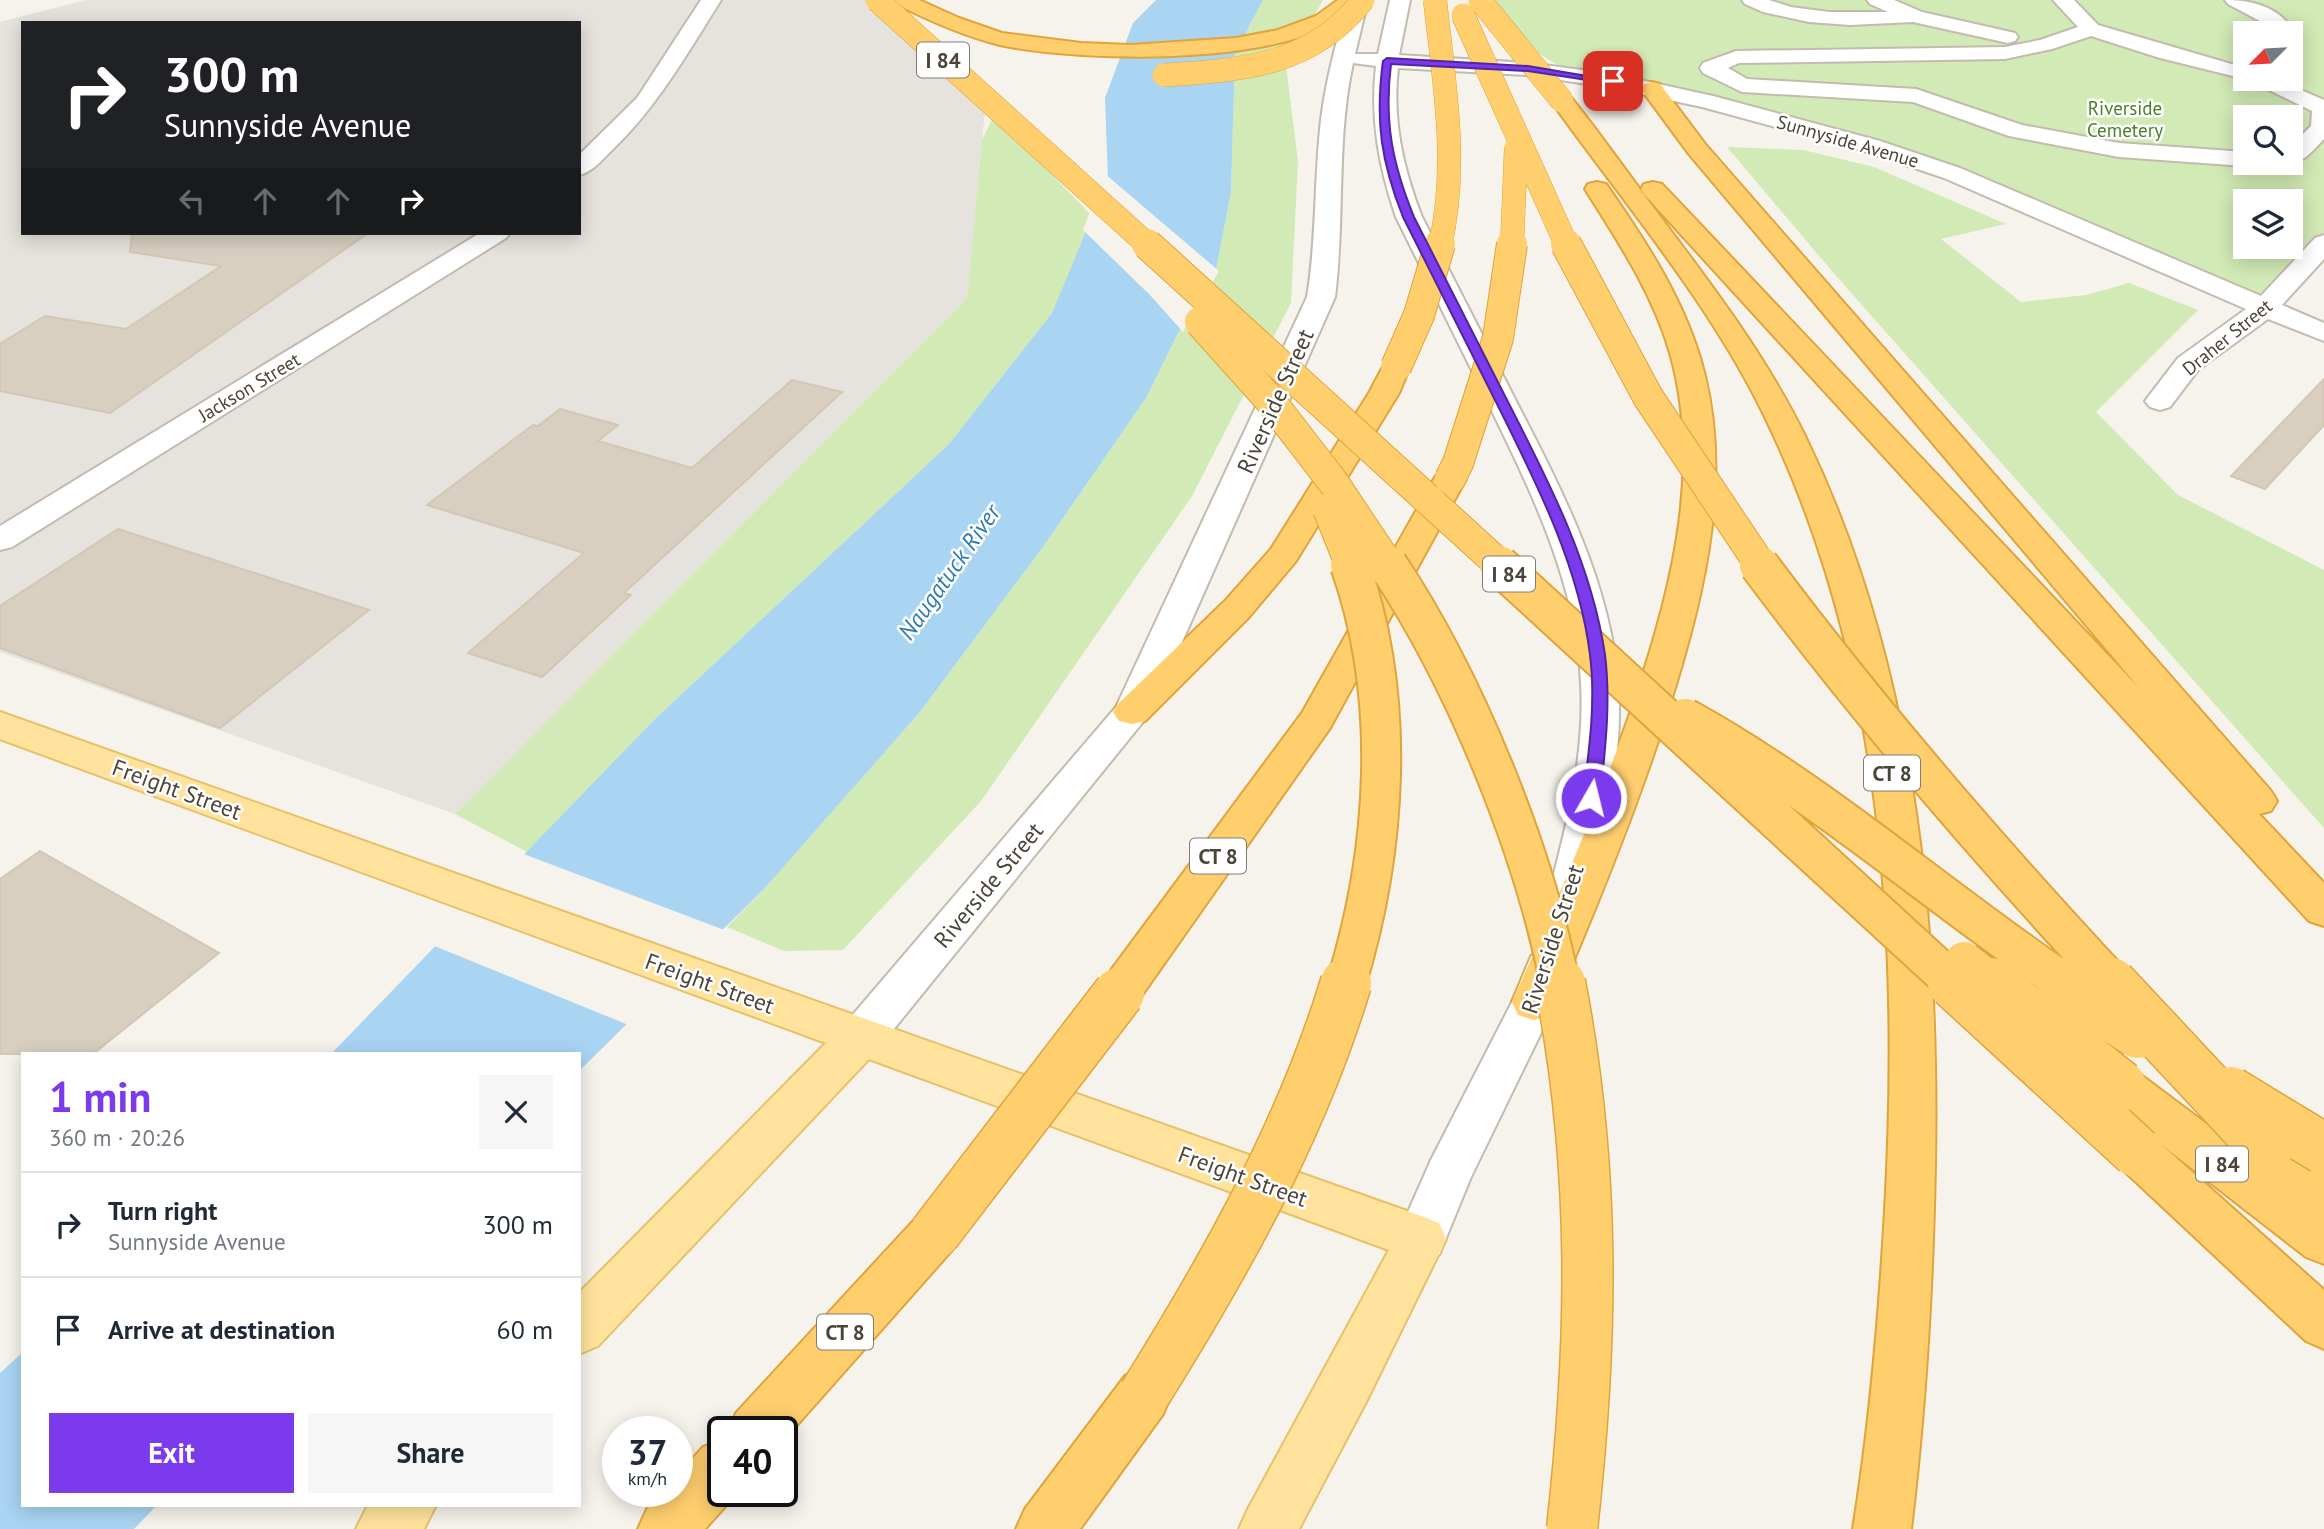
<!DOCTYPE html>
<meta charset="utf-8">
<style>
:root{--surface:#fff;--page:#f6f6f7;--text:#1f2937;--muted:#747a83;--line:#e0e1e3;--accent:#7c3aed}
body{margin:0;font-family:"PT Sans",sans-serif;background:var(--page);color:var(--text);height:100vh;display:flex;flex-direction:column;font-size:26px;white-space:nowrap}
*{box-sizing:border-box;margin:0}
p{font-size:23px;color:var(--muted)}
.icon{flex:none;width:38px;height:38px;fill:none;stroke:currentColor;stroke-width:2;stroke-linecap:round;stroke-linejoin:round}
.map{position:relative;flex:1;overflow:hidden}
.sheet{position:absolute;left:21px;top:1052px;width:560px;height:455px;display:flex;flex-direction:column;background:var(--surface);border-radius:0px;box-shadow:0 4px 18px #0003}
.sheet>*{flex:none}
.hud{position:absolute;left:21px;top:21px;width:560px;height:214px;border-radius:0px;box-shadow:0 4px 18px #0003;background:#202124;color:#fff;overflow:hidden}
.needle{width:46px;rotate:246deg}
.controls{position:absolute;left:2233px;top:21px;display:grid;gap:14px}
.controls a{display:grid;place-items:center;width:70px;height:70px;border-radius:0px;background:var(--surface);box-shadow:0 4px 18px #0003;font-size:35px}
.speed{position:absolute;left:602px;top:1416px;display:flex;gap:14px;font-size:35px;font-weight:700;text-align:center}
.speed>*{display:grid;place-content:center;width:91px;height:91px;border-radius:50%;background:var(--surface);box-shadow:0 4px 18px #0003;line-height:1}
.speed small{font-size:18px;font-weight:400}
.speed .limit{border:4px solid #111;border-radius:10px;background:#fff;color:#111}
.pin{position:absolute;display:grid;place-items:center;width:60px;height:60px;color:#fff;margin:-30px;border-radius:14px;box-shadow:0 4px 10px #0006}
.me{position:absolute;width:77px;margin:-38px;rotate:8deg;stroke-linejoin:round;filter:drop-shadow(0 0 5px #0008)}
.turn{display:flex;align-items:center;gap:24px;height:147px;padding:0 28px;font-size:32px}
.turn .icon{width:91px;height:91px;stroke-width:2.5}
.turn b{display:block;font-size:49px;line-height:60px}
.lanes{display:flex;align-items:center;height:66px;padding:0 28px;background:#0003;justify-content:center;gap:35px;direction:ltr}
.lanes .off{opacity:.35}
.round{display:grid;place-items:center;flex:none;width:74px;height:74px;border-radius:0px;background:var(--page)}
.overview{display:flex;align-items:center;justify-content:space-between;height:119px;padding:0 28px}
h1{font-size:42px;font-weight:700;line-height:52px;color:var(--accent)}
.action{display:flex;gap:14px;margin-top:auto;padding:14px 28px}
.action a{flex:1;height:80px;border-radius:0px;background:var(--accent);color:#fff;font-size:28px;font-weight:700;line-height:80px;text-align:center}
.action a+a{background:var(--page);color:var(--text)}
ul{padding:0;list-style:none}
li{display:flex;align-items:center;gap:21px;height:105px;padding:0 28px;border-top:2px solid var(--line)}
li div{flex:1}
li b{display:block;font-size:26px}
li em{font-style:normal}
.map>svg:first-child{display:block}
.industrial{fill:#e6e2dd;fill-rule:evenodd}
.green{fill:#d2eab5;fill-rule:evenodd}
.water{fill:#a9d4f2}
.pier{fill:#f6f3ec}
.building{fill:#d8cfc1;stroke:#d3c7b4;stroke-width:2}
.lines{fill:none;stroke-linecap:round;stroke-linejoin:round}
.minor-casing{stroke:#c2bbae;stroke-width:4}
.major-casing{stroke:#e6c16a;stroke-width:4}
.highway-casing{stroke:#e0a43c;stroke-width:4}
.minor{fill:#fff;fill-rule:evenodd}
.major{fill:#ffe39c;fill-rule:evenodd}
.highway{fill:#ffcf6e;fill-rule:evenodd}
.highway-bridge-far3-casing{stroke:#e0a43c;stroke-width:24;stroke-linecap:butt}
.highway-bridge-far2-casing{stroke:#e0a43c;stroke-width:32;stroke-linecap:butt}
.highway-bridge-far1-casing{stroke:#e0a43c;stroke-width:42;stroke-linecap:butt}
.highway-bridge-casing{stroke:#e0a43c;stroke-width:53;stroke-linecap:butt}
.highway-bridge-far3{stroke:#ffcf6e;stroke-width:23}
.highway-bridge-far2{stroke:#ffcf6e;stroke-width:30}
.highway-bridge-far1{stroke:#ffcf6e;stroke-width:38}
.highway-bridge{stroke:#ffcf6e;stroke-width:50}
.route{fill:#7c3aed;stroke:#51269a;stroke-width:2}
.labels{text-anchor:middle;dominant-baseline:central;stroke-width:5;stroke-linejoin:round;paint-order:stroke}
.far-park-label{font-size:19px;fill:#4a7f2a;stroke:#fff}
.far-street-label{font-size:19px;fill:#4b4439;stroke:#fff}
.shield{fill:#fff;stroke:#817c74;stroke-width:2}
.shield-label{font-size:21px;font-weight:bold;fill:#4b4439}
.street-label{font-size:23px;fill:#4b4439;stroke:#fff}
.water-label{font-size:24px;font-style:italic;fill:#2e7ab2;stroke:#fff}
</style>
<div class="map">
<svg width="2324" height="1529" viewBox="0 0 2324 1529">
<rect width="100%" height="100%" fill="#f6f3ec"/>
<path class="industrial" d="M86 0H866L985 110 967 298 455 814 0 652V22ZM23 23H579V233H23Z"/>
<path class="green" d="M1263 0H1323L1286 66 1298 161 1291 303 1192 496 981 801 843 950 784 951 727 927 765 888 920 712 1043 547 1146 398 1173 343 1216 269 1231 192 1235 53Z
M1480 0H2324V236L2265 308 1912 159 1574 75 1530 48ZM2245 33H2291V79H2245ZM2245 117H2291V163H2245ZM2245 201H2291V247H2245Z
M999 105 1016 138 1095 219 1052 313 949 444 654 720 527 852 455 814 967 298 982 140Z
M1727 147 1804 150 1874 167 2006 224 1941 239 2021 302 2086 295 2129 283 2198 310 2096 412 2178 495 2324 570V828L1831 270Z"/>
<path class="water" d="M1156 0H1263L1235 53 1231 192 1216 269 1176 337 1146 398 1043 547 920 712 765 888 579 1071V1054H331L654 720 949 444 1052 313 1108 179 1105 98 1133 23Z
M23 1352V1505H157L134 1529H0V1373Z"/>
<path class="pier" d="M1104 173 1219 271 1183 332 1150 295 1083 230Z
M521 853 727 931 631 1026 432 945Z"/>
<path class="building" d="M132 233H368L110 413 0 391V344L45 316 126 329 221 266 130 252Z
M2324 379V425L2265 489 2231 476Z
M792 380 842 392 624 593 631 595 542 677 468 653 584 553 427 505 533 425 538 426 560 409 618 425 598 441 692 468Z
M118 529 369 610 220 728 0 648V606Z
M40 851 219 953 93 1054H0V879Z"/>
<g class="lines">
<defs>
<path id="minor" d="M701 0H721C687 54 656 109 609 153 600 162 592 172 579 175V155L637 98Z
M1348 0H1368L1355 54H1378L1390 0H1410L1399 55 1528 63 1613 74 1713 96 1880 141 1960 168 2261 296 2315 238 2324 235V259L2282 305 2324 323V341L2268 319 2198 370 2170 407 2160 410 2150 407 2145 401 2178 358 2246 309 1944 178 1864 151 1702 107 1613 88 1528 75 1398 68C1392 121 1403 168 1422 217 1454 280 1486 342 1518 405 1563 492 1610 583 1618 682 1623 749 1609 816 1594 881L1588 892 1573 896 1558 892 1552 881C1569 816 1585 750 1581 682 1576 582 1531 491 1488 403 1457 341 1427 279 1396 217 1379 167 1370 120 1376 66L1353 63C1336 140 1345 219 1335 297L1151 712 876 1051 860 1056 844 1051 837 1038 844 1025 1116 707 1307 297C1317 238 1314 179 1321 120 1326 79 1337 40 1348 0Z
M1742 0H1769L1791 7 1829 12H1888L1870 4 1867 0H1894L1922 12 2015 33 2018 37 2015 41 2008 43 1913 22 1850 25 1809 22 1763 12 1745 4Z
M2053 0H2074L2098 25 2245 68V79H2276L2324 100V139C2313 150 2305 162 2290 163L2291 146 2311 126 2312 111 2249 80 2160 58 2091 36 2052 49 2005 59 1739 63 1728 68 1747 79 1916 89 2022 125 2119 143 2245 152V163L2253 164 2245 166 2119 157 2009 136 1913 102 1742 92 1703 73 1700 68 1703 63 1736 51 2005 47 2040 40 2078 27Z
M2225 0C2252 0 2281 7 2294 33L2291 37V33H2274L2271 27 2228 4Z
M480 233H510L506 238 12 547 0 550V526Z
M1546 951 1561 956 1568 968 1556 1002 1471 1177 1439 1255 1421 1262 1403 1255 1396 1239 1431 1160 1512 1002 1531 956Z"/>
<path id="major" d="M0 712 1421 1216 1439 1223 1446 1239 1367 1400 1299 1529H1239L1248 1509 1389 1250 869 1059 598 1346 579 1354V1293L826 1043 0 739Z
M368 1505H436L424 1529H356Z"/>
<path id="highway" d="M893 0H919L959 18 1002 33 1081 43 1131 45 1236 38 1278 30 1316 16 1338 0H1361C1311 70 1077 62 1000 45 964 36 930 21 896 4Z
M1652 82 1660 84 1705 144 2271 791 2277 801 2271 811 2259 814 2324 883V926L2309 921 1644 194 1641 189 1644 184 1653 182 1662 184 2140 689 1689 154 1641 89 1644 84Z
M1562 94 1570 96C1602 136 1631 178 1662 219 1714 288 1767 358 1805 436 1921 674 1942 947 1934 1208 1931 1315 1924 1422 1911 1529H1853C1870 1424 1879 1318 1885 1211 1900 943 1884 661 1764 415 1709 302 1624 203 1551 101L1554 96Z
M1597 182 1606 184C1647 243 1688 305 1705 376 1733 491 1700 610 1665 720 1634 816 1596 909 1556 1002L1550 1015 1534 1020 1518 1015 1512 1002C1553 910 1593 817 1627 722 1667 605 1705 477 1670 353 1653 294 1618 241 1585 189L1588 184Z
M1396 358 1406 361 1410 367 1399 393 1296 561 1249 617 1145 721 1132 724 1119 721 1113 712 1119 703 1225 601 1271 549 1369 393 1386 361Z
M1450 470 1461 472 1466 479 1330 728 1135 1005 1119 1011 1103 1005 1097 993 1103 981 1302 713 1434 479 1439 472Z
M2121 1067 2137 1072 2244 1152 2250 1135 2267 1129 2284 1135 2324 1174V1264L2306 1257 2162 1145 2324 1290V1349L2306 1341 2120 1167 2113 1152 2120 1137 2137 1131 2152 1136 2105 1100 2098 1086 2105 1072Z
M935 1210 953 1217 960 1233 953 1249 782 1442V1432H728L736 1413 917 1217Z
M1144 1369 1163 1376 1171 1395 1163 1414 1080 1529H1016L1025 1509 1125 1376Z
M723 1439V1491H739L705 1529H638L647 1509 663 1491H677V1476L703 1447Z"/>
</defs>
<use href="#minor" class="minor-casing"/>
<use href="#major" class="major-casing"/>
<use href="#highway" class="highway-casing"/>
<use href="#minor" class="minor"/>
<use href="#major" class="major"/>
<use href="#highway" class="highway"/>
<defs>
<path id="highway-bridge-far3" d="M877 0 1149 246
M1435 0C1444 82 1459 164 1440 246
M1480 0 1562 101
M1463 15 1567 246
M1164 75C1242 70 1312 66 1363 0
M1512 246 1516 148"/>
<path id="highway-bridge-far2" d="M1147 244 1501 566
M1566 244 1648 397 1761 566
M1200 322 1269 399 1333 482 1389 566
M1396 367 1419 315 1440 244
M1450 479 1458 463 1498 338 1512 244
M1328 509 1351 566"/>
<path id="highway-bridge-far1" d="M1388 565C1465 681 1533 847 1560 984
M1499 565 1955 984
M1759 565C1869 712 1988 850 2113 984
M1685 718C1821 793 1938 897 2066 984
M1964 961 1993 984
M1346 984C1387 851 1397 698 1350 565"/>
<path id="highway-bridge" d="M1560 983C1596 1169 1593 1341 1572 1529
M1953 983 2137 1152
M1991 983 2121 1086
M2063 983 2138 1033
M2111 983 2267 1150
M2230 1092 2324 1149
M935 1233 1119 993
M1144 1395C1226 1264 1301 1131 1346 983"/>
</defs>
<use href="#highway-bridge-far3" class="highway-bridge-far3-casing"/>
<use href="#highway-bridge-far2" class="highway-bridge-far2-casing"/>
<use href="#highway-bridge-far1" class="highway-bridge-far1-casing"/>
<use href="#highway-bridge" class="highway-bridge-casing"/>
<use href="#highway-bridge-far3" class="highway-bridge-far3"/>
<use href="#highway-bridge-far2" class="highway-bridge-far2"/>
<use href="#highway-bridge-far1" class="highway-bridge-far1"/>
<use href="#highway-bridge" class="highway-bridge"/>
</g>
<path class="route" d="M1387 58 1528 66 1617 81 1613 84 1528 71 1391 64C1384 121 1392 163 1414 217 1445 279 1477 340 1508 402 1549 482 1592 565 1605 655 1611 703 1605 751 1600 798L1591 804 1583 798C1589 751 1596 703 1590 655 1579 566 1536 482 1496 402 1465 341 1434 279 1403 217 1381 162 1375 120 1383 61Z"/>
<g class="labels">
<g class="far-park-label">
<text x="2125" y="108">Riverside<tspan x="2125" dy="22">Cemetery</tspan></text>
</g>
<g class="far-street-label">
<text transform="translate(1848 141) rotate(16)">Sunnyside Avenue</text>
<text transform="translate(2227 337) rotate(-39)">Draher Street</text>
<text transform="translate(249 387) rotate(-31)">Jackson Street</text>
</g>
<g class="shield">
<rect x="917" y="42.5" width="52" height="35" rx="5"/>
<rect x="1483" y="556.5" width="52" height="35" rx="5"/>
<rect x="1864" y="755.5" width="56" height="35" rx="5"/>
<rect x="1190" y="838.5" width="56" height="35" rx="5"/>
<rect x="2196" y="1146.5" width="52" height="35" rx="5"/>
<rect x="817" y="1314.5" width="56" height="35" rx="5"/>
</g>
<g class="shield-label">
<text x="943" y="60">I 84</text>
<text x="1509" y="574">I 84</text>
<text x="1892" y="773">CT 8</text>
<text x="1218" y="856">CT 8</text>
<text x="2222" y="1164">I 84</text>
<text x="845" y="1332">CT 8</text>
</g>
<g class="street-label">
<text transform="translate(1275 401) rotate(-66)">Riverside Street</text>
<text transform="translate(177 789) rotate(20)">Freight Street</text>
<text transform="translate(988 885) rotate(-50)">Riverside Street</text>
<text transform="translate(1552 939) rotate(-72)">Riverside Street</text>
<text transform="translate(710 983) rotate(20)">Freight Street</text>
<text transform="translate(1243 1176) rotate(20)">Freight Street</text>
</g>
<g class="water-label">
<text transform="translate(949 572) rotate(-55)">Naugatuck River</text>
</g>
</g>
</svg>
<div class="controls">
<a><svg class="needle" viewBox="-14 -14 28 28"><path d="M0-13l5 13h-10z" fill="#e53935"/><path d="M0 13l5-13h-10z" fill="#747a83"/></svg></a>
<a><svg class="icon" aria-label="search" viewBox="0 0 24 24"><circle cx="10" cy="10" r="6"/><path d="M15 15l6 6"/></svg></a>
<a><svg class="icon" aria-label="layers" viewBox="0 0 24 24"><path d="M12 4l9 5-9 5-9-5zM3 14l9 5 9-5"/></svg></a>
</div>
<div class="speed"><div>37<small>km/h</small></div><div class="limit">40</div></div>
<div class="pin" style="left:1613px;top:81px;background:#d93025"><svg class="icon" aria-label="arrive" viewBox="0 0 24 24"><path d="M6 21V4h12l-3 4 3 4H6"/></svg></div>
<svg class="me" style="left:1591px;top:798px" viewBox="-20 -20 40 40"><circle r="17" fill="#7c3aed" stroke="#fff" stroke-width="3"/><path d="M0-11L8 9 0 5-8 9z" fill="#fff"/></svg>
<div class="hud">
<div class="turn"><svg class="icon" aria-label="right" viewBox="0 0 24 24"><path d="M7 20v-9h11M14 6l5 5-5 5"/></svg><div><b>300 m</b>Sunnyside Avenue</div></div>
<div class="lanes"><svg class="icon off" aria-label="left" viewBox="0 0 24 24"><path d="M17 20v-9H6M10 6l-5 5 5 5"/></svg><svg class="icon off" aria-label="ahead" viewBox="0 0 24 24"><path d="M12 20V5M6 11l6-6 6 6"/></svg><svg class="icon off" aria-label="ahead" viewBox="0 0 24 24"><path d="M12 20V5M6 11l6-6 6 6"/></svg><svg class="icon" aria-label="right" viewBox="0 0 24 24"><path d="M7 20v-9h11M14 6l5 5-5 5"/></svg></div>
</div>
<section class="sheet">
<div class="overview"><div><h1>1 min</h1><p>360 m · 20:26</p></div><a class="round"><svg class="icon" aria-label="close" viewBox="0 0 24 24"><path d="M6 6l12 12M18 6L6 18"/></svg></a></div>
<ul>
<li><svg class="icon" aria-label="right" viewBox="0 0 24 24"><path d="M7 20v-9h11M14 6l5 5-5 5"/></svg><div><b>Turn right</b><p>Sunnyside Avenue</p></div><em>300 m</em></li>
<li><svg class="icon" aria-label="arrive" viewBox="0 0 24 24"><path d="M6 21V4h12l-3 4 3 4H6"/></svg><div><b>Arrive at destination</b></div><em>60 m</em></li>
</ul>
<div class="action"><a>Exit</a><a>Share</a></div>
</section>
</div>
